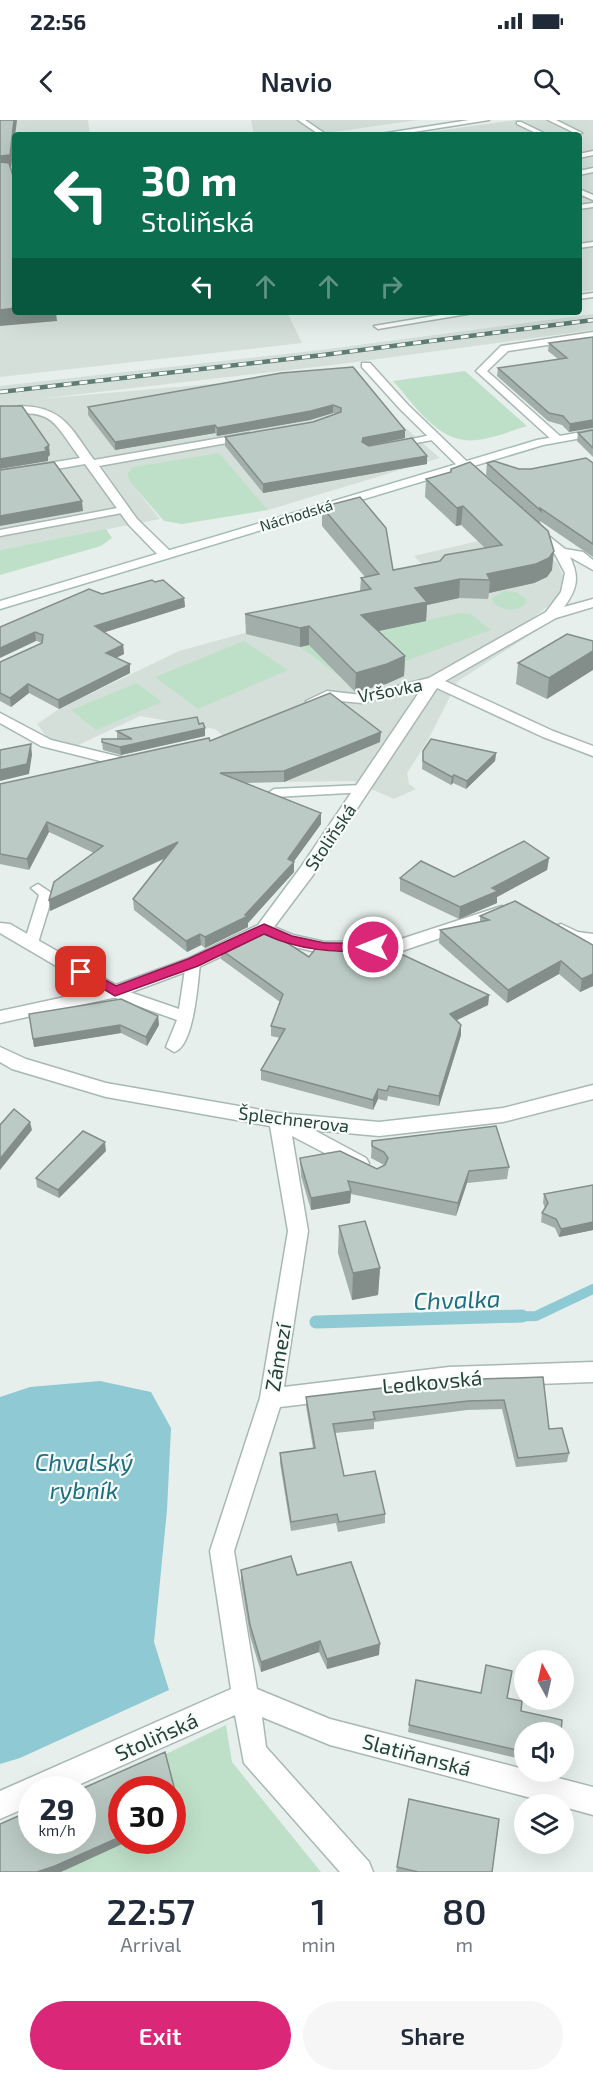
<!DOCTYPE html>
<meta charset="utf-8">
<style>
:root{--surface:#fff;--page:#f6f6f7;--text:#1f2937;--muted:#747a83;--accent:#db2777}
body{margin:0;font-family:"Exo 2",sans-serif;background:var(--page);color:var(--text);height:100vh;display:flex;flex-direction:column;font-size:22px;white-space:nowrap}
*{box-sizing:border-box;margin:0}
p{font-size:20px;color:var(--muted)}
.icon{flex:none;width:33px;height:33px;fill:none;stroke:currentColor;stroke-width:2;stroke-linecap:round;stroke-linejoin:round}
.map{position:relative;height:1752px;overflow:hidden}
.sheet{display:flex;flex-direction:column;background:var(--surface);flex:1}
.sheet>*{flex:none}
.guide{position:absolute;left:12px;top:12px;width:570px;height:183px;border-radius:6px;box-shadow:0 6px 24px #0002;background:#0b6e4f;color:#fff;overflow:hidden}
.needle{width:39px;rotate:352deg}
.fabs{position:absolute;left:514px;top:1530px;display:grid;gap:12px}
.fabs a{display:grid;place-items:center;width:60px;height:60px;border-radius:50%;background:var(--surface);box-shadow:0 6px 24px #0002;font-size:30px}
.speed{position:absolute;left:18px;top:1656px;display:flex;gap:12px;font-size:30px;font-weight:700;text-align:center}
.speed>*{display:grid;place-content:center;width:78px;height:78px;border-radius:50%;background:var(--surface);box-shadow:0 6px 24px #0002;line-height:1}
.speed small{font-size:15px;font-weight:400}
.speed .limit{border:9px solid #d22;background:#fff;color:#111}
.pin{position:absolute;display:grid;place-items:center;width:51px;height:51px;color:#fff;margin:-26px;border-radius:12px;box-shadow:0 3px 9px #0006}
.me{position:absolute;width:66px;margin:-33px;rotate:270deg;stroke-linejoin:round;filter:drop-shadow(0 0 4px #0008)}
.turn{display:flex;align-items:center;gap:21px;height:126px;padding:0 30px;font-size:27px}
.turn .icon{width:78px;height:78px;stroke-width:2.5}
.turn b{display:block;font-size:42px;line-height:51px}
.lanes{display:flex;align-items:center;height:57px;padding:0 30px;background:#0003;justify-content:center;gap:30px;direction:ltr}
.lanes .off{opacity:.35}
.eta{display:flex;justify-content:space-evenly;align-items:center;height:102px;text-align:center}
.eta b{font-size:36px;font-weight:600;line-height:42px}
.primary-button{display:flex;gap:12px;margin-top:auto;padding:12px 30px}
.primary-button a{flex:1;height:69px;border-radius:36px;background:var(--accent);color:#fff;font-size:24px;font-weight:600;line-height:69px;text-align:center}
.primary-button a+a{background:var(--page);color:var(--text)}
.status{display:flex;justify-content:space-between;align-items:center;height:42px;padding:0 30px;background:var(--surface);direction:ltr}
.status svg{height:16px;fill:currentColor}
header{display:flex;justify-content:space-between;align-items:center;height:78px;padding:0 30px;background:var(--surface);font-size:27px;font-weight:600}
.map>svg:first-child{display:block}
.built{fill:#d4dfda}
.green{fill:#bfe0c8;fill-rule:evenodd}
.water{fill:#8ec9d4}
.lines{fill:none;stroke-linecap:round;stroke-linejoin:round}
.stream-far1{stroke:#8ec9d4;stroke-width:10}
.stream{stroke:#8ec9d4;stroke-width:13}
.service-casing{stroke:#a8b8b2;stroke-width:3}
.minor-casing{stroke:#a8b8b2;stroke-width:3}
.secondary-casing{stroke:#a4bbb3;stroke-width:3}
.service{fill:#fff;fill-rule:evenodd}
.minor{fill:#fff;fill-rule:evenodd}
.secondary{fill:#fff;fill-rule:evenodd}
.rail-casing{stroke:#5f7d75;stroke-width:4.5}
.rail{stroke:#f7fbf9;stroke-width:3;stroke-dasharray:8;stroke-linecap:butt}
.wall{fill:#a1aea9}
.shaded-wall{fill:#838d89}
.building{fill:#bbcac4;stroke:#838d89;stroke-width:1.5}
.route{fill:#db2777;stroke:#8e194d;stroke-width:1.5}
.labels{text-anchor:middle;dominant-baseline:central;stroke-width:4.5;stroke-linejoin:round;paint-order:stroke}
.far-street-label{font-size:15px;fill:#24423a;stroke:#f7fbf9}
.street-label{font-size:18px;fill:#24423a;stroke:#f7fbf9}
.near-street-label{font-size:21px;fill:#24423a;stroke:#f7fbf9}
.near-water-label{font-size:24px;font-style:italic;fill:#1c6f80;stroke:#f7fbf9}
</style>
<div class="status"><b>22:56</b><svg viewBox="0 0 49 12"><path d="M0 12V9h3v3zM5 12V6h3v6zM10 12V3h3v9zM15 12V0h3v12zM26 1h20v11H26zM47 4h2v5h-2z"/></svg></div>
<header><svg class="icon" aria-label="back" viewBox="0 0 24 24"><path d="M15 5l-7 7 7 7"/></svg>Navio<svg class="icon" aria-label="search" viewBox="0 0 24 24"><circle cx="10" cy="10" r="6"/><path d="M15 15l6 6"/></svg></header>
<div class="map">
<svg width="593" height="1752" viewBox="0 0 593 1752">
<rect width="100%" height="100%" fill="#e6efeb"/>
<path class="built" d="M0 0H88L90 15H15V192H287L302 223 0 257Z
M251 0H419L311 15H254Z
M516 0H593V170L579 172V15H408Z
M593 194V210L333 245 38 279 354 252 393 297 440 338 268 390 219 334 132 347 127 354 130 362 160 399 0 430V266L321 230Z
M478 421 541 427 557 443 563 455 564 468 556 480 534 497 539 509 458 561 427 622 407 653 409 664 416 669 394 679 353 661 278 662 215 609 140 596 74 627 50 621 37 604 59 589 179 531 315 494 431 454 414 436Z"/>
<path class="green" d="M465 251 527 306C511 311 494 318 477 320 439 325 416 286 393 261Z
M219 333 268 390 182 404 164 401 130 362 127 354 132 347Z
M106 409 112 418 101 426 0 455V430Z
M504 471 516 472 527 479 526 483C517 493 502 490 493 483L492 478Z
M460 493 471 494 491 510 400 543 396 540 339 556 300 527Z
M244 521 288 550 198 589 155 557Z
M137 563 162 582 96 610 71 590Z
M226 1605 232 1642 321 1752H0L32 1720H82L83 1674ZM122 1670H172V1720H122Z"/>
<path class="water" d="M100 1261 151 1272 171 1308 167 1390 154 1522 169 1570 20 1638 0 1644V1277L30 1267Z"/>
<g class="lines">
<path class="stream-far1" d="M467 1198 536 1196 593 1169"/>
<path class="stream" d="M316 1202 522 1196"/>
<defs>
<path id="service" d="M298 0H305L327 15H320Z
M548 0H556L582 13 577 14Z
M517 2H521L548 15H540L517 4Z
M593 31V35L579 38V34Z
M593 48V52L579 55V51Z
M15 51V55L0 56V52Z
M579 69 593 75V80L579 74Z
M593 83V87L579 89V85Z
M593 122V126L579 128V124Z
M593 173V177L579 179V175Z
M458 192H479L378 209 374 206Z
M435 314 438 315V319L394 327 389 324Z
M123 387 127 388V392L0 416V410Z
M362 665 368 669 367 672 274 677 268 673 274 669Z
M38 764 53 774 38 823 31 828 24 823 39 775 31 768Z
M193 838 200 843C198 862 194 927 174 932L166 927 177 900 110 876 108 872 115 867 179 889 186 843Z"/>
<path id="minor" d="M469 0H489L395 15H374Z
M593 212V218L508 231 487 251 560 316V320H552L476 251 501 226Z
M362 243H370L408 285 482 356V362H474L400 289 362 247Z
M21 286C64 287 71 309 94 340L249 313 255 316 249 319 99 346 137 399 170 431 171 434 165 438 160 437 129 405 85 344 0 359V351L80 338C51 298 53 289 0 295V289Z
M535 405 565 429 583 432 593 440V450L570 437C580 458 577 469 564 487L593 479V487L556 498 445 561 553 611 593 626V636L543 617 437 568 313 755 274 807 293 815 325 822 395 821 502 786 510 791 508 795 396 833 325 834 282 824 264 816 199 847 121 876 0 903V891L97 870 0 813V803L10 804 116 865 187 839 258 805 301 747 422 568 362 583 329 580 313 585 308 584 306 581 327 571 362 575 429 558 546 492 561 472 565 453 555 434 529 409Z
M0 593 51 620 129 639 132 642 124 647 41 626 0 603Z
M561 804 578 812 593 814V826C579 823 561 823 552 810L555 806Z
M0 927 26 939 106 963 279 993 379 1002 503 988 593 965V979L503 1002 379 1016 314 1010 366 1038 369 1043 366 1048 359 1051 292 1016 308 1111 284 1267 449 1247 593 1242V1262L449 1267 280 1287 234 1431 257 1569 330 1599 593 1667V1695L564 1687V1684H554L330 1625 262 1597 266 1627 369 1742 373 1752H340L244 1643 235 1595 67 1670H32V1685L0 1699V1671L231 1569 210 1431 260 1278 288 1111 270 1006 106 977 12 949 0 942Z"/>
<path id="secondary" d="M593 310V316L543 325 0 489V481L537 320Z"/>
</defs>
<use href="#service" class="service-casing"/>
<use href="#minor" class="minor-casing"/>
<use href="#secondary" class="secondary-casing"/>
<use href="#service" class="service"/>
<use href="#minor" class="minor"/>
<use href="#secondary" class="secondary"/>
<defs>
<path id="rail" d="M0 272 323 235 593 200"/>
</defs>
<use href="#rail" class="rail-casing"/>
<use href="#rail" class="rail"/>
</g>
<path class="wall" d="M593 217 569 312 562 305 548 301 497 256 498 248 558 239 548 231 549 223Z
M281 253 405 318 368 326 427 344 263 373 225 326V317L313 302 336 294 333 293 310 300 217 316 215 313 115 330 88 295V287Z
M593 310V337L577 321 578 313Z
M487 343 519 349H531L593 343V437L540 401 552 450 547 457 534 463 489 473 488 479 459 478 427 485 426 501 377 511 405 536 404 556 386 564 355 572 309 525 300 527 246 514 245 494 360 471 361 458 365 457 322 406V387L393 450 440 441 485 428 461 405 456 406 425 377 426 359 450 352 451 349 523 389 486 355Z
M155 462 184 478 185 487 104 512 123 525 124 534 116 538 130 553 59 589 29 573 11 587 0 581V542L42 523 0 507 102 474Z
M593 521 547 579 516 564 518 543Z
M199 604 205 616 121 635 103 630 102 622 117 619V611Z
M210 621 380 622 284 662 245 663 321 704 294 741V752L248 803V807L205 828 201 825 187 832 134 790 133 779 164 739 50 791 94 733 49 712 29 750 0 744V664Z
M423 631 496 633 495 641 466 669 453 663 451 665 422 649Z
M549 738 547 750 497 777V783L459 799 400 771V758L454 757Z
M480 796 593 825V866L580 872 559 854 507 883 439 823 440 810 480 802Z
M220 829 309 837 489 875 488 885 456 900 461 915 439 986 388 976 387 981 378 979 373 990 261 960V950L280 918 271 916V906L280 882 221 839Z
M29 894 158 896 159 905 147 926 121 913 34 927Z
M372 1021 509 1047 507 1059 467 1063 456 1096 351 1074 350 1083 311 1090 301 1056 300 1038 377 1049 384 1045 371 1038Z
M106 1031 59 1078 37 1067 36 1058Z
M593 1065V1110L559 1117 555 1108 541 1102 542 1093 545 1088 543 1083 544 1074Z
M339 1106 380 1148 378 1175 352 1180 338 1133Z
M543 1257 549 1309 569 1333 567 1342 516 1347 502 1289 467 1290 374 1302V1309L335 1313 344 1356 385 1394V1403L338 1412 336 1403 291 1411 280 1343V1333L313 1328 306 1286V1277Z
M241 1450 297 1455 379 1535 327 1549 319 1532 261 1552 250 1516 241 1461Z
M416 1560 507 1578 521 1591 525 1612V1640L408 1612Z
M397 1747 492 1752H396Z"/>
<path class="shaded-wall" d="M14 0H17L11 49 0 50V36Z
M15 188V192H56L57 201 0 206V190Z
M333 285V293L310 300 217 316V308Z
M593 300V308L569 312 570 304Z
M215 305V313L115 330V322Z
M405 310V318L363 327 362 331 363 318Z
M49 325 50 335 48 337V341L0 349V339L45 328Z
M427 336V344L263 373V364Z
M82 381 83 391 0 406V396Z
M463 386 461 405 456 406 457 388Z
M554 431 552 450 547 457 534 463 489 473 490 460 487 454Z
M460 459 459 478 427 485 426 501 360 515 361 495 415 468Z
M184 478 185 487 96 515 95 506Z
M309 506V525L300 527V508Z
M35 512 36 521 0 538V528Z
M123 525 124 534 107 542 106 533Z
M593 531V550L547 579 549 558Z
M405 536 404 556 386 564 355 572 356 553Z
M130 544V553L59 589 58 580Z
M28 564 29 573 11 587 10 578Z
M205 608V616L121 635 120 627Z
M381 612 380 622 284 662V651Z
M31 624 32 635 29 654 0 661V650Z
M496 633 495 641 466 669 467 661Z
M454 655 453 663 451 665 452 657Z
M321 693V704L292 744 294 742V752L248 803V807L205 828V817L245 795 288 739Z
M47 702 49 712 29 750 27 739Z
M178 722V732L50 791 49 780Z
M549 738 547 750 497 777V783L459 799 460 787 492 768Z
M200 814 201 825 187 832 186 821Z
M561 841 559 854 507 883 508 870Z
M593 854V866L580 872 582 859Z
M489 875 488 885 449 904 450 894Z
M158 896 159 905 147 926 146 917Z
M120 905 121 913 34 927 33 919Z
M461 905V915L439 986V976Z
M378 969V979L373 990V980Z
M30 1002 32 1010 0 1050V1039Z
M105 1022 106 1031 59 1078 58 1070Z
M469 1051 467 1063 456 1096 458 1083Z
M351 1071 350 1083 311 1090V1078Z
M593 1102V1110L559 1117 561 1109Z
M380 1148 378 1175 352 1180 353 1153Z
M320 1521 319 1532 261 1552V1542Z
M380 1524 379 1535 327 1549V1539Z
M180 1690 181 1698 172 1702V1693Z
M122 1716V1720H131L61 1752H37Z"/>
<path class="building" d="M0 0H14L10 35 0 36Z
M0 42 9 43 15 62V188L0 190Z
M593 217V300L570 304 563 296 549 293 498 248 567 238 549 223Z
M353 247 405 310 363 318 362 322 369 326 412 318 427 336 263 364 225 317 313 302 341 292V288L333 285 311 291 217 308 215 305 115 322 88 287 281 253Z
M0 286H22L49 325 45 328 47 331 0 339Z
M593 310V328L578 313Z
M586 338 593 343V424L540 388 541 391 487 343 494 341 519 349H531Z
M54 342 82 381 0 396V350Z
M470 342 548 411 554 431 549 438 536 444 487 454 490 460 460 459 415 468 427 482 361 495 405 536 387 544 356 553 309 506 300 508 245 494 371 469 361 458 379 454 322 387 360 377 386 408 393 450 440 441 445 435 502 425 463 386 457 388 426 359 451 352V349Z
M152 460 155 462 163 460 184 478 95 506 123 525 106 533 130 544 58 580 28 564 10 578 0 573V542L42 523 43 515 35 512 0 528V507L89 469 102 474Z
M567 514 593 521V531L549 558 518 543Z
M330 573 381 612 284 651 220 653 321 693 288 739 294 742 245 795 248 796 205 817 200 814 186 821 133 779 178 722 49 780 54 762 103 726 47 702 27 739 0 734V664L209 618 210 621Z
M197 597 199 604 203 603 205 608 120 627 102 622V619H132L117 611Z
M431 619 496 633 467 661 454 655 452 657 423 641V631Z
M31 624 27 644 0 650V630Z
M524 721 549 738 492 768 498 771 460 787 400 758 421 741 454 757Z
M515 781 593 825V854L582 859 561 841 508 870 440 810 489 800 480 796Z
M264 808 309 837 320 823 384 826 489 875 450 894 461 905 439 976 389 966 387 971 378 969 373 980 261 950 285 909 271 906 283 874 220 829Z
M121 879 158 896 146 917 120 905 33 919 29 894Z
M14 989 30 1002 0 1039V1005Z
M496 1006 509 1047 469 1051 458 1083 348 1061 351 1071 311 1078 301 1044 300 1038 340 1031 377 1049 385 1045 388 1038 384 1032 372 1026V1021Z
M83 1011 105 1022 58 1070 36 1058Z
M593 1065V1102L561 1109 556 1099 542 1093 548 1083 544 1074Z
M365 1101 380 1148 353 1153 339 1106Z
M543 1257 549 1309 562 1308 569 1333 518 1338 504 1280 468 1281 373 1292 375 1299 333 1304 344 1356 375 1351 385 1394 339 1402 337 1394 291 1402 280 1333 315 1328 306 1277 450 1260Z
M291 1436 297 1455 351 1442 380 1524 327 1539 320 1521 261 1542 250 1505 241 1450Z
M486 1545 512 1551 507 1578 522 1581 521 1591 562 1600 561 1612H525V1632L409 1605 416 1560 481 1573Z
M165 1632 180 1690 172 1693V1670H122V1716L55 1746 37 1752H0V1704L32 1690V1720H82V1670H79Z
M409 1679 499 1699 492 1752H418L397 1747Z"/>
<path class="route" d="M264 804 292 816 325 823H373L379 827 373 832C334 832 300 831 264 814L198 846 115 876 75 852 81 848 86 849 116 866 188 839Z"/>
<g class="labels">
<g class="far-street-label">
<text transform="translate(296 395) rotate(-17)">Náchodská</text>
</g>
<g class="street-label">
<text transform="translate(390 570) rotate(-11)">Vršovka</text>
<text transform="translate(330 717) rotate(-56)">Stoliňská</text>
<text transform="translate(294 999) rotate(7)">Šplechnerova</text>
</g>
<g class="near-street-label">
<text transform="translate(277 1237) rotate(-80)">Zámezí</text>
<text transform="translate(432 1261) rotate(-5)">Ledkovská</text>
<text transform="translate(156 1616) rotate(-24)">Stoliňská</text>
<text transform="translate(417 1634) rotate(15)">Slatiňanská</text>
</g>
<g class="near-water-label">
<text transform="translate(457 1179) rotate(-2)">Chvalka</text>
<text x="84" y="1341">Chvalský<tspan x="84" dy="28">rybník</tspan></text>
</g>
</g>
</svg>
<div class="fabs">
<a><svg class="needle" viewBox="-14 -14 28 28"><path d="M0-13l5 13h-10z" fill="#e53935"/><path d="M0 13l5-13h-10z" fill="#747a83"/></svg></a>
<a><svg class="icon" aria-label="sound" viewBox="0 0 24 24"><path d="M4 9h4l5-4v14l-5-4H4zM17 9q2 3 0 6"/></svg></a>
<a><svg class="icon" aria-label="layers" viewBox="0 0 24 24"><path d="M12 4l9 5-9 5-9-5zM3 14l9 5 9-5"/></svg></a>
</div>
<div class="speed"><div>29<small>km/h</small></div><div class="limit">30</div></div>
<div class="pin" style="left:81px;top:852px;background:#d93025"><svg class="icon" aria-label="arrive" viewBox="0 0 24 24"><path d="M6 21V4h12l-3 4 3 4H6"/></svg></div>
<svg class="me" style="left:373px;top:827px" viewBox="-20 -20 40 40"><circle r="17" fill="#db2777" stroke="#fff" stroke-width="3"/><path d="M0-11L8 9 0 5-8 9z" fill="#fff"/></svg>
<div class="guide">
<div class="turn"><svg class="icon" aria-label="left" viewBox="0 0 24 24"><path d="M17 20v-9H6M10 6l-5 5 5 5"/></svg><div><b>30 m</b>Stoliňská</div></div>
<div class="lanes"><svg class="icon" aria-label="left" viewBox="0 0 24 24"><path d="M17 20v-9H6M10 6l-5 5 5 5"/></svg><svg class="icon off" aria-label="ahead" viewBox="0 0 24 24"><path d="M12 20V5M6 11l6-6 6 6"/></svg><svg class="icon off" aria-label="ahead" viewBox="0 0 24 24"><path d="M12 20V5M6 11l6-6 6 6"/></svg><svg class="icon off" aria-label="right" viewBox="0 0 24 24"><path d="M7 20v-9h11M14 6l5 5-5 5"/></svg></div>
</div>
</div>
<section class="sheet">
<div class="eta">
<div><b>22:57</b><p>Arrival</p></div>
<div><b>1</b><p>min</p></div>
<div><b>80</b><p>m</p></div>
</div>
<div class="primary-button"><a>Exit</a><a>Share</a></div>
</section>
